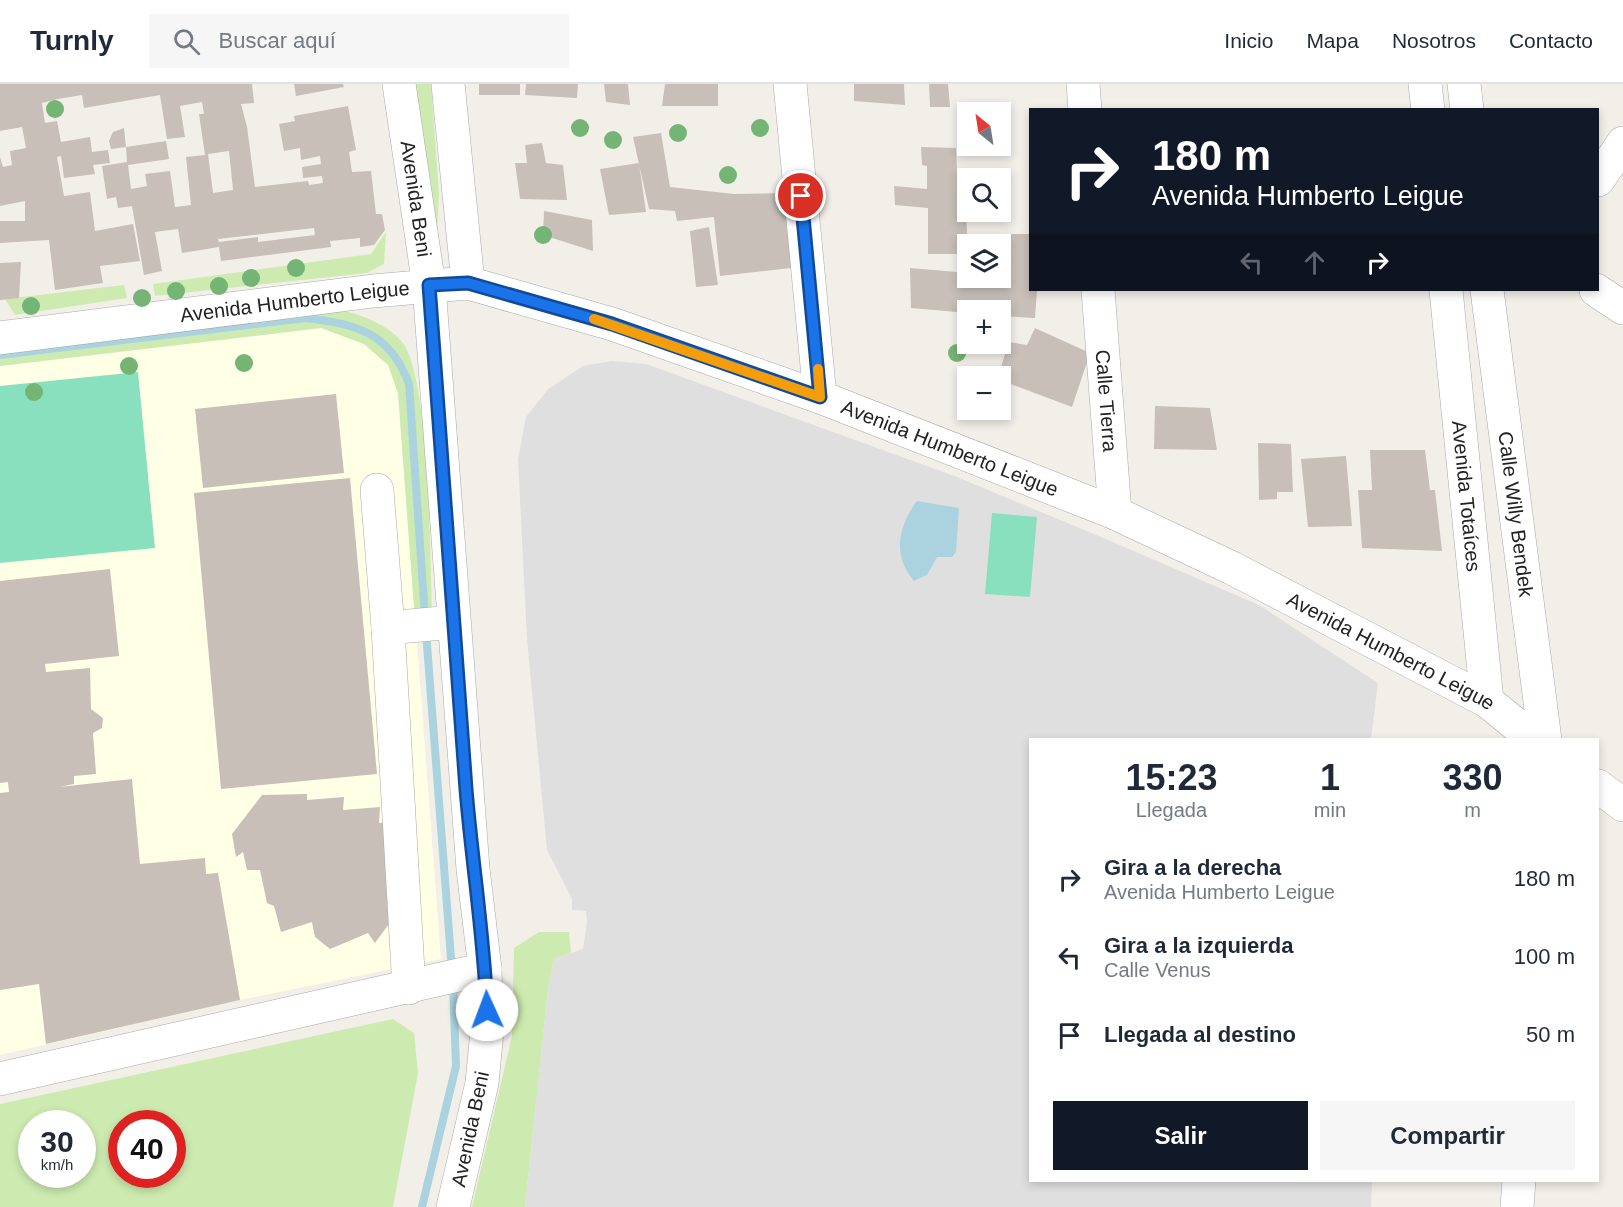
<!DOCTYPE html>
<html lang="es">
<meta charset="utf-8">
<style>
:root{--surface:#fff;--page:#f6f6f7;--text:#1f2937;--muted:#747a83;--line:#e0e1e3;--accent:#111827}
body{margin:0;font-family:Helvetica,sans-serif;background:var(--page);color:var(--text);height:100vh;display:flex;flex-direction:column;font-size:22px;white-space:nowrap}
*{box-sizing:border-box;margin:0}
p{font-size:20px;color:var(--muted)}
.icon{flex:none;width:33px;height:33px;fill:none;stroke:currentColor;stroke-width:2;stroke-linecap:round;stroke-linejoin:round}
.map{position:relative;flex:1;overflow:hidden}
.sheet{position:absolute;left:1029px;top:654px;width:570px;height:444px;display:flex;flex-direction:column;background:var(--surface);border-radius:0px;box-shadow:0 3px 9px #0003}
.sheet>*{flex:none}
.hud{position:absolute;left:1029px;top:24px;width:570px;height:183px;border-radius:0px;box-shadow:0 3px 9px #0003;background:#111827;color:#fff;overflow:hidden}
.needle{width:39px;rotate:330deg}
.controls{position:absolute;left:957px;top:18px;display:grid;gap:12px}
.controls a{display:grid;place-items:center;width:54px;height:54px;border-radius:0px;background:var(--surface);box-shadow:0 3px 9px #0003;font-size:30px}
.speed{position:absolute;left:18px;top:1026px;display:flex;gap:12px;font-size:30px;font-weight:700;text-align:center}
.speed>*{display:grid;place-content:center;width:78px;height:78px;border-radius:50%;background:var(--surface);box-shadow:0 3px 9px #0003;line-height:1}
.speed small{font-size:15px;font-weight:400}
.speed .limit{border:9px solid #d22;background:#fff;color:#111}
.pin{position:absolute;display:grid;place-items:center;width:51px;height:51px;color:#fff;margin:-26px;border:3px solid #fff;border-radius:50%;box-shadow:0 2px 6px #0007}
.me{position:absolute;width:66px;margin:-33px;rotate:358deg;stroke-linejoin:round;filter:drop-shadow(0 0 4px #0008)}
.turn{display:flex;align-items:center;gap:21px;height:126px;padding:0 24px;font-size:27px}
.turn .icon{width:78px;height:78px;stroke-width:2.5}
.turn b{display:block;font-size:42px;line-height:51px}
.lanes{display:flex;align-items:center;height:57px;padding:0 24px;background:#0003;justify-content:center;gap:30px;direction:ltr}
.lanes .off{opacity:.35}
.eta{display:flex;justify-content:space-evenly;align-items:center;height:102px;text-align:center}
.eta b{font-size:36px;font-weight:800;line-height:42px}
.primary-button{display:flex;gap:12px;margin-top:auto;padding:12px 24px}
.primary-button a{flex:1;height:69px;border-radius:0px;background:var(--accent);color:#fff;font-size:24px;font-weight:800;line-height:69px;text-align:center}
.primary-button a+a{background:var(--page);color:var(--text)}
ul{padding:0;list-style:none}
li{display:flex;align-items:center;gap:18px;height:78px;padding:0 24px}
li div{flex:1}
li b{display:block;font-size:22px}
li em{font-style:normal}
header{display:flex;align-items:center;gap:36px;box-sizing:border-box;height:84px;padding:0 30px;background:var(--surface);border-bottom:2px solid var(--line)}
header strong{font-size:28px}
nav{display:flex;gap:33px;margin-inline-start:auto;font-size:21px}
.search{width:420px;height:54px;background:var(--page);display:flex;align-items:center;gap:15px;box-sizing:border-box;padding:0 21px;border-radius:0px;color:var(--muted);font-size:22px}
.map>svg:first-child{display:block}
.residential{fill:#e0dfdf}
.education{fill:#ffffe5}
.grass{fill:#cdebb0;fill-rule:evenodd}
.pitch{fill:#88e0be}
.water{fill:#aad3df}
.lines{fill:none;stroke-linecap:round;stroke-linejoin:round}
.stream{stroke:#aad3df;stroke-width:8}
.building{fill:#c7bfb8;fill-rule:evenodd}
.minor-casing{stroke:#a9a9a9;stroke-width:34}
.minor{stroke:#fff;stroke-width:33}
.tree{fill:#74b475}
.route-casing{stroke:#114b97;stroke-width:15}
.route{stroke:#1a73e8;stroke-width:10}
.slow{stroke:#f59e0b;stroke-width:10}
.labels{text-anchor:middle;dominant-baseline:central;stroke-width:5;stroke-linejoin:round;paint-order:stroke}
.street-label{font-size:20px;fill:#222;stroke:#fff}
</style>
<header>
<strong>Turnly</strong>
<div class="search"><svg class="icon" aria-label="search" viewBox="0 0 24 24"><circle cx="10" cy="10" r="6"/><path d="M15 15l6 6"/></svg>Buscar aquí</div>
<nav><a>Inicio</a><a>Mapa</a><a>Nosotros</a><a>Contacto</a></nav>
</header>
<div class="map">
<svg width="1623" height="1123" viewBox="0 0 1623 1123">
<rect width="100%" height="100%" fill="#f2efe9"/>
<path class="residential" d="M612 277 646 280 957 393 1101 453 1259 521 1378 599 1371 655 1030 656V1096L1372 1097 1371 1123H525L548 905 554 875 583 865 587 839 586 827 572 826V815L547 766 527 555 518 375 526 333 548 305 583 282Z"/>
<path class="education" d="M321 244 364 260 388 281 398 309 441 875 240 916 0 971V282Z"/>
<path class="grass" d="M414 0H431L439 109 436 177Z
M386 148 384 180 367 189 155 212 153 200 371 170Z
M124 201 127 214 15 231 5 215Z
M338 225C361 231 386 239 402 258 430 292 430 476 432 526L414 524 398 309 388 281 364 260 321 244 0 282V266Z
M539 848H569L571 869 554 875 548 905 525 1123H472L512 952 514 864Z
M393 935 414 949 418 989 393 1123H0V1020ZM32 1040H82V1090H32ZM122 1040H172V1090H122Z"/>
<path class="pitch" d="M138 288 155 464 0 479V302Z
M992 429 1037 433 1030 513 985 510Z"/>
<path class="water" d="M917 417 959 424 956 468 952 473H937L927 491 914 497C892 471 898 443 917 417Z"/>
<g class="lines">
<path class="stream" d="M0 271 306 234C356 240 390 248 409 300L425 533
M426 548 452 887
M422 1123 456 982 453 899"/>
</g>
<path class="building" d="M0 0H252L254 19 241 20 247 43 255 103 308 97 309 101 323 99 322 92 303 94 302 83 321 80 320 72 301 76 300 64 284 67 279 40 295 37 294 32 348 22 356 66 349 68 352 88 371 87 376 130H382L385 146 374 161 360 163V154L330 157 331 163 221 177 219 163 182 169 178 145 155 148 162 187 144 191 132 122 118 124 116 113 107 115 102 82 127 78 126 63 166 57 169 75 128 81 131 105 147 102 145 90 170 87 175 123 191 121 186 73 205 71 199 30H204L202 18 180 22 185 53 167 55 160 11 84 24 82 11 58 15 42 19 45 39 57 37 61 58 90 53 92 68 108 66 110 79 93 81 95 90 64 94 61 72 57 73 64 112 90 108 95 147 133 140 140 177 100 182 103 199 55 206 49 156 0 159V137H25V117L0 122V73L3 83 12 81 10 67 26 64 22 43 0 47ZM229 67 233 106 213 109 208 70ZM314 144 315 151 258 158V153L219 158 218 155Z
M294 0H343L344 3 296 12Z
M479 0H520V11H479Z
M526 0H578L577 14 525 11Z
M604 0H628L630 21 606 18Z
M665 0H718V22H662Z
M854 0H904L905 21 854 17Z
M929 0H948L950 23H930Z
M124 44 126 63 111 65 109 57 113 48Z
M661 49 670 103 734 110 788 109 791 184 720 192 714 133 677 137 675 127 649 125 633 53Z
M542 59 546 79 563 81 567 116 520 115 515 79H527L525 61Z
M921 63 956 64 958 107H965L968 170H928V124L895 121 894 102 927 105V82L922 81Z
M639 79 646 128 609 131 600 85Z
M544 127 592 136 593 167 543 151Z
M709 143 718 201 696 203 690 147Z
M1002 150H1030V206H1037L1035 234 1000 232V226H968V229L911 224 910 184 968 189V194H1000V190H1004Z
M21 178 19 214 0 216V179Z
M1035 244 1090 269 1072 323 1000 296V292H998L1009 258 1027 261Z
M336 310 344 389 203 404 195 325Z
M1155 322 1210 324 1217 366 1154 365Z
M1258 359 1291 360 1293 408H1277V415L1259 416Z
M1370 366H1425L1430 406H1435L1442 467 1362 464 1358 406H1372Z
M1346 372 1352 442 1308 443 1301 375Z
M350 394 377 690 221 705 194 409Z
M110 485 119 572 45 580 46 588 90 584 91 625 103 634 102 644 93 649 96 690 74 692V700L59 703 132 695 140 780 205 774 206 790 218 789 240 916 46 960 39 900 0 906V709L9 708 8 698 0 699V497Z
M307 710V716L344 713 343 726 380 723 379 739 389 738 402 822 375 859 368 849 330 865 315 853 312 838 281 848 274 822 267 819 260 786H247L243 768 236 773 232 750 262 711Z"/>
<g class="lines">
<defs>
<g id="minor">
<path id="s1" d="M399 0 429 202 473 785 485 885 487 947 482 999 453 1123"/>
<path d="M448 0 468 199"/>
<path d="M790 0 820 313"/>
<path d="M1083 0 1085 26"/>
<path d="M1425 0 1428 26"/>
<path d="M1464 0 1467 26"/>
<path d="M1598 96 1623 59"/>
<path id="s2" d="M1098 206 1115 429"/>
<path id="s3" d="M1446 206 1487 617"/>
<path id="s4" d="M1487 206 1545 656"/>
<path d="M1596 206 1623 224"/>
<path id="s5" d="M0 254 373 207 468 199 612 240 820 313 1115 429 1232 484 1487 617 1535 656"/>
<path d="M377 406 388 544 409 904"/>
<path d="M388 544 453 538"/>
<path d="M1598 702 1623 721"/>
<path d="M0 995 485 885"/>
<path d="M1517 1123 1519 1096"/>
</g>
</defs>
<use href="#minor" class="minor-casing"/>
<use href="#minor" class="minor"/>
</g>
<g class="tree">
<circle cx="55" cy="25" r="9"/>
<circle cx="580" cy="44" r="9"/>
<circle cx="760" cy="44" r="9"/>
<circle cx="678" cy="49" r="9"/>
<circle cx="613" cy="56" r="9"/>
<circle cx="728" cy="91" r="9"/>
<circle cx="543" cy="151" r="9"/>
<circle cx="296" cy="184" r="9"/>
<circle cx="251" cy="194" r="9"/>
<circle cx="219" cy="202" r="9"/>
<circle cx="176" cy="207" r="9"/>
<circle cx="142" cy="214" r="9"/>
<circle cx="31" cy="222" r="9"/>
<circle cx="957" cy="269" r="9"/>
<circle cx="244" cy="279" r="9"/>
<circle cx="129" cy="282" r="9"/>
<circle cx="34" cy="308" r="9"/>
</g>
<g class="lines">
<defs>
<path id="route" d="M487 926C484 852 472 778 466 705 453 537 441 369 429 201L468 199 612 240 820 313 801 112"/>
</defs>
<use href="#route" class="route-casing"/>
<use href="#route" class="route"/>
<path class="slow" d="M594 235 820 313 818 285"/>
</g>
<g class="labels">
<g class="street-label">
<text stroke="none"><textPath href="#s1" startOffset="116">Avenida Beni</textPath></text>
<text stroke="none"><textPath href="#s5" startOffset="297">Avenida Humberto Leigue</textPath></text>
<text stroke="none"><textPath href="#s2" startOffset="111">Calle Tierra</textPath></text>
<text stroke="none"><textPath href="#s5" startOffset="981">Avenida Humberto Leigue</textPath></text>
<text stroke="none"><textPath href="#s3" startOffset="207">Avenida Totaíces</textPath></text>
<text stroke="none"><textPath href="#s4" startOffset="226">Calle Willy Bendek</textPath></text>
<text stroke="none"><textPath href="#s5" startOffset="1467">Avenida Humberto Leigue</textPath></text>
<text transform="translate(470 1045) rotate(-78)">Avenida Beni</text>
</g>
</g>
</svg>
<div class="controls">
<a><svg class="needle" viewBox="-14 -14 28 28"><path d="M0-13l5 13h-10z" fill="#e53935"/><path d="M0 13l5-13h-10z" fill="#747a83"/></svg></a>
<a><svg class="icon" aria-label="search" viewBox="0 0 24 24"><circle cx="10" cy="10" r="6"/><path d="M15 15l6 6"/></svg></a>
<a><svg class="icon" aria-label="layers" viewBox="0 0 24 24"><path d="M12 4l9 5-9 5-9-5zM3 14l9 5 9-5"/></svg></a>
<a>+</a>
<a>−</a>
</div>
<div class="speed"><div>30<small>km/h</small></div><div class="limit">40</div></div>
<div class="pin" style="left:801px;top:112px;background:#d93025"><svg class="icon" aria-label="arrive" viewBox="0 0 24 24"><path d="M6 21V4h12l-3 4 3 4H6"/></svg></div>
<svg class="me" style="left:487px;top:926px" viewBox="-20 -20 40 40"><circle r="19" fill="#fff"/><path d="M0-13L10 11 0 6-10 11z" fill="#1a73e8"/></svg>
<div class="hud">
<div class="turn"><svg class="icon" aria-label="right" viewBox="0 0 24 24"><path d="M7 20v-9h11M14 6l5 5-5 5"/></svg><div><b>180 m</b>Avenida Humberto Leigue</div></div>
<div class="lanes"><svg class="icon off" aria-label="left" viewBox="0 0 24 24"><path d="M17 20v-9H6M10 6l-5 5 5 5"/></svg><svg class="icon off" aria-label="ahead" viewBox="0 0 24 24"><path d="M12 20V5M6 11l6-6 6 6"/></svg><svg class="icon" aria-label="right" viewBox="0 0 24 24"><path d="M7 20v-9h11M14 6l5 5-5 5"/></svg></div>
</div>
<section class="sheet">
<div class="eta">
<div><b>15:23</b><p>Llegada</p></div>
<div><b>1</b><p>min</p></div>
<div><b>330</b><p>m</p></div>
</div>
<ul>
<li><svg class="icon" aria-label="right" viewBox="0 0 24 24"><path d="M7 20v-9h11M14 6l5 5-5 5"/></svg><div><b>Gira a la derecha</b><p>Avenida Humberto Leigue</p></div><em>180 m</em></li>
<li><svg class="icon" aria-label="left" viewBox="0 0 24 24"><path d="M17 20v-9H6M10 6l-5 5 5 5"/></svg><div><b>Gira a la izquierda</b><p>Calle Venus</p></div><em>100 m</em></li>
<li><svg class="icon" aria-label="arrive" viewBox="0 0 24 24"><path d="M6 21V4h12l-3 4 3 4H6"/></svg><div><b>Llegada al destino</b></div><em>50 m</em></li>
</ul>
<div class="primary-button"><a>Salir</a><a>Compartir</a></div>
</section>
</div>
